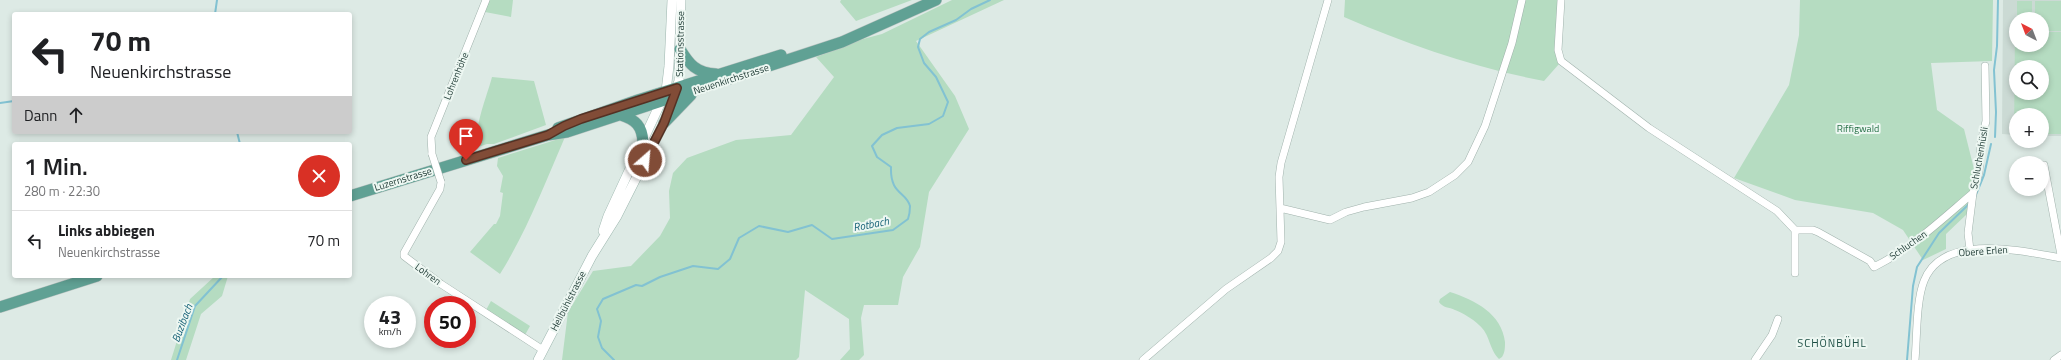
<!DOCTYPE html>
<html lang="de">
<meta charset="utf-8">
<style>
:root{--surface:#fff;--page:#f2f2f2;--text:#202124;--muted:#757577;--line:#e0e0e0}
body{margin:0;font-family:"Titillium Web",sans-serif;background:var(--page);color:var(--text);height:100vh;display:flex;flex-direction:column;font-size:15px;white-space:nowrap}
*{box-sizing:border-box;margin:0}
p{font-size:13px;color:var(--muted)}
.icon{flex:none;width:22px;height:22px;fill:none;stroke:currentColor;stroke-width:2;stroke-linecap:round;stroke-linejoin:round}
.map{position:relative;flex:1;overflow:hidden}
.details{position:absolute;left:12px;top:142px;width:340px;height:136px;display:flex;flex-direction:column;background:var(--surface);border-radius:4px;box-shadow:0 2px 6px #0003}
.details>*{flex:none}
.banner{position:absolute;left:12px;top:12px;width:340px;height:122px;border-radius:4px;box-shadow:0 2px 6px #0003;background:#fff;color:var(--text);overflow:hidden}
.needle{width:26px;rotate:318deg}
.controls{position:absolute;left:2009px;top:12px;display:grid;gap:8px}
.controls a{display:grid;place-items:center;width:40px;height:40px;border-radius:50%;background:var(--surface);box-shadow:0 2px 6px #0003;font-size:20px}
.speed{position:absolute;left:364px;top:296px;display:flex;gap:8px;font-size:20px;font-weight:700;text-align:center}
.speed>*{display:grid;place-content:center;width:52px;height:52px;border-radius:50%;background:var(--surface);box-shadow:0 2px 6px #0003;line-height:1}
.speed small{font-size:10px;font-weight:400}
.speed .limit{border:6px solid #d22;background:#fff;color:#111}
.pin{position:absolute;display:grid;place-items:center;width:34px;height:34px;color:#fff;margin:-41px -17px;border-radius:50% 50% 50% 0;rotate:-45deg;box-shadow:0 0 4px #0007}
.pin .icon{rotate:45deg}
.me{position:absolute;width:44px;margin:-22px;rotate:27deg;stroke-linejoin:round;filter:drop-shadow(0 0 3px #0008)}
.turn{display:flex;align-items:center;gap:14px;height:84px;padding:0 12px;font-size:18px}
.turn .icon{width:52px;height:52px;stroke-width:2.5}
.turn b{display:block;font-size:28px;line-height:34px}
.then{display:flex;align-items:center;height:38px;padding:0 12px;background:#0003;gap:8px;font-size:15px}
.round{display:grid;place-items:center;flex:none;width:42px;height:42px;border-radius:21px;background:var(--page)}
.overview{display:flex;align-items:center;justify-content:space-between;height:68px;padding:0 12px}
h1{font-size:24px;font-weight:600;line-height:30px}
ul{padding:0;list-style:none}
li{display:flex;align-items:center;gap:12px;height:60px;padding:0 12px;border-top:1px solid var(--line)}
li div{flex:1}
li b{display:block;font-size:15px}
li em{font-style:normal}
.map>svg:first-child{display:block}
.built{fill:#cbdad4;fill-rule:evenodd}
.green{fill:#b5dcc1;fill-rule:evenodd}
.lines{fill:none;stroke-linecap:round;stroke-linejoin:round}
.stream{stroke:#82c2d2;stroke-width:2}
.street-casing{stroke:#a0b2ac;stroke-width:8}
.secondary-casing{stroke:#9cb6ae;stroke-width:10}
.primary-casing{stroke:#bcc4c2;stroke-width:12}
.street{stroke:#fff;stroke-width:7}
.secondary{stroke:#fff;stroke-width:9}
.primary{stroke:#60a194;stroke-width:11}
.street-bridge-casing{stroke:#a0b2ac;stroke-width:8;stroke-linecap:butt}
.street-bridge{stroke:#fff;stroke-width:7}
.route-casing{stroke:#543124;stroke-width:10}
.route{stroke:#814c37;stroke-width:7}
.labels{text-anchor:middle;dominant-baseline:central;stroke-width:4;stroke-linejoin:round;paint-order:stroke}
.street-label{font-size:10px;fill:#1e3a34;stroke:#edf7f2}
.park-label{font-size:10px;fill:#287148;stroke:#edf7f2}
.water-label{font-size:11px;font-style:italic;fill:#176277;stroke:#edf7f2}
.neighbourhood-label{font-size:11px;letter-spacing:1px;fill:#1a4c42;stroke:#edf7f2}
</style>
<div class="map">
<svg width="2061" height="360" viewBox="0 0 2061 360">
<rect width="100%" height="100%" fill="#ddeae5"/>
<path class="built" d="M2003 0H2061V136H2042V115H2016V135L2002 134ZM2016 19H2042V45H2016ZM2016 67H2042V93H2016Z"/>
<path class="green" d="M489 0H513L511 17 485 12Z
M841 0H912L856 21 840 2Z
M952 0H1004L916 41 955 96 969 129 929 192 920 247 903 277 898 305H864L861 318 864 355 859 360H840L850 349 849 319 805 290 799 357 796 360H562L568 312 593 271 631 266 660 236 670 218 669 191 673 173 687 158 736 140 791 135 834 77 816 57 863 39 882 34Z
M1345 0H1560C1558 19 1550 46 1559 64L1544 81C1475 68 1409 45 1344 17Z
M1800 0H1993L1992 61 1931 63 1937 110 1964 129 1975 173 1967 214 1946 234V249L1923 260 1903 230 1873 213 1795 200 1734 178 1789 85 1799 35Z
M2017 1H2032V19H2017Z
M2035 1H2061V31H2042V19H2035Z
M2015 32 2016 45H2042V32H2061V134H2042V115H2016V134H2014ZM2016 67H2042V93H2016Z
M492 77 534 81 546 125 494 144H487L478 147C472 132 488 93 492 77Z
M565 137C545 183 527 231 500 274L470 252 494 224H496L500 216 503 193 500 192 503 176 497 166 498 158Z
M215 276H228L222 296 201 314 186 360H171L190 299Z
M1450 292C1475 300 1502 314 1505 342 1505 348 1505 352 1502 357L1499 359C1489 349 1490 334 1479 325 1473 319 1463 313 1455 310 1449 307 1443 308 1439 302L1440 299Z
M491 301 530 326 525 335 486 310Z"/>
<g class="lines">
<path class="stream" d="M215 14 217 0
M0 103 14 101
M237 132 240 144
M1995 137 1996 112 1994 70 1997 46 1998 0
M1975 197 1984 175 1991 144
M177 360 195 306 223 276
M614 360 602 348 598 337 601 321 597 309 603 299 636 285 642 286 660 277 693 266 718 269 730 259 739 238 759 226 788 232 812 225 832 239 893 230 908 219C909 216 910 210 910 206 906 191 890 195 891 167L877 157 872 146 882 135 897 128 929 124 943 116 948 102 936 77 924 63 918 47 920 39 929 32 956 20 971 9 990 0
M1907 360 1913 286 1917 267 1939 233 1969 204"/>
<defs>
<path id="street" d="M1561 0 1558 50 1561 61 1649 128 1777 211 1795 230V273
M432 154 431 137 486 0
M2044 165 2061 255
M441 182 440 189 404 253V256L441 284 543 350
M1280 208 1330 220 1346 212 1364 207 1412 198 1429 192 1455 175 1468 162 1485 126 1512 43 1522 0
M1795 230H1813L1818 232 1870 261 1874 267C1912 248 1940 221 1973 193
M1970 250 1968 233 1973 193 1979 172 1981 143 1986 121 1985 66
M1143 360 1226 289 1271 258 1278 251 1281 242 1279 177 1281 163 1328 0
M1755 360 1772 335 1778 319
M1915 360C1917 338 1916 301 1924 281 1943 232 2022 251 2061 258
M2054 360 2061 355"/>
<path id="secondary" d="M603 231 608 216 666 91 669 66 672 0
M538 360 592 256 617 216 664 123 679 81 681 0"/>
<path id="primary" d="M680 49C689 64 696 73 716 74
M621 115C636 120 642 126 643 142
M664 123 691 95
M558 128 638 100 781 55
M350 196 548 135 567 132 842 42 936 0
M0 307 97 276"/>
</defs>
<use href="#street" class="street-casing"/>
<use href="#secondary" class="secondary-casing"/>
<use href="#primary" class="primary-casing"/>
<use href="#street" class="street"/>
<use href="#secondary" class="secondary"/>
<use href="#primary" class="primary"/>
<defs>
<path id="street-bridge" d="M432 154 441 182"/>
</defs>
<use href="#street-bridge" class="street-bridge-casing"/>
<use href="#street-bridge" class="street-bridge"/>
</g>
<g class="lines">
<defs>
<path id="route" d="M466 160 548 135 564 126 581 119 677 88 664 123 645 160"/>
</defs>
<use href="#route" class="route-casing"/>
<use href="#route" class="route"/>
</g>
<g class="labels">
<g class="street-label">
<text transform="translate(680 44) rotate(-89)">Stationsstrasse</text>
<text transform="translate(456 76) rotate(-68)">Lohrenhöhe</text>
<text transform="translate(731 79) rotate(-18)">Neuenkirchstrasse</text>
<text transform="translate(1979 158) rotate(-80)">Schluchenhüsli</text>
<text transform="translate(403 179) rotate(-17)">Luzernstrasse</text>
<text transform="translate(1908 245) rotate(-35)">Schluchen</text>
<text transform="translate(1983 251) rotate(-4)">Obere Erlen</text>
<text transform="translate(428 274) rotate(36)">Lohren</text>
<text transform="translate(568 301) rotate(-63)">Hellbühlstrasse</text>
</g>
<g class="park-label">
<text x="1858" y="128">Riffigwald</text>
</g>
<g class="water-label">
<text transform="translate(871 224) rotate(-11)">Rotbach</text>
<text transform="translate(182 323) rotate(-69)">Buzibach</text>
</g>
<g class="neighbourhood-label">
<text x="1832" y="343">SCHÖNBÜHL</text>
</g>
</g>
</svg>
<div class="controls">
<a><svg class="needle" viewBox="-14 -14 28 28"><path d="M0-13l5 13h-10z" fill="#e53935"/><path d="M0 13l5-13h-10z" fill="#757577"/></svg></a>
<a><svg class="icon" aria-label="search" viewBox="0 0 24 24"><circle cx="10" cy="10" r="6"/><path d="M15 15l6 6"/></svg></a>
<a>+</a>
<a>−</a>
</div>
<div class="speed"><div>43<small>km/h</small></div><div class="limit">50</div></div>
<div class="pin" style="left:466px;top:160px;background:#d93025"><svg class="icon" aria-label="arrive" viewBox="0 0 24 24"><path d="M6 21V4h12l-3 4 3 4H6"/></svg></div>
<svg class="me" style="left:645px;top:160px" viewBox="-20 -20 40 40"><circle r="17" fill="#814c37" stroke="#fff" stroke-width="3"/><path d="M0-11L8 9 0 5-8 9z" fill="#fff"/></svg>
<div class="banner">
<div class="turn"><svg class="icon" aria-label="left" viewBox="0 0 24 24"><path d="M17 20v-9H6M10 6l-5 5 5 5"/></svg><div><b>70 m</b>Neuenkirchstrasse</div></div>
<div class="then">Dann<svg class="icon" aria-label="ahead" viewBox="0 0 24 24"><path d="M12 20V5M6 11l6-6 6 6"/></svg></div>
</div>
<section class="details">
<div class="overview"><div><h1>1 Min.</h1><p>280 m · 22:30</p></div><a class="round" style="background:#d93025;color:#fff"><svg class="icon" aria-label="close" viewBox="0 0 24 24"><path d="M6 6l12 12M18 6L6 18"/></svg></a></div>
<ul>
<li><svg class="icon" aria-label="left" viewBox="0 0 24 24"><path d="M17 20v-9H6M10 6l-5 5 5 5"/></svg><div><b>Links abbiegen</b><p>Neuenkirchstrasse</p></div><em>70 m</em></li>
</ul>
</section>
</div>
